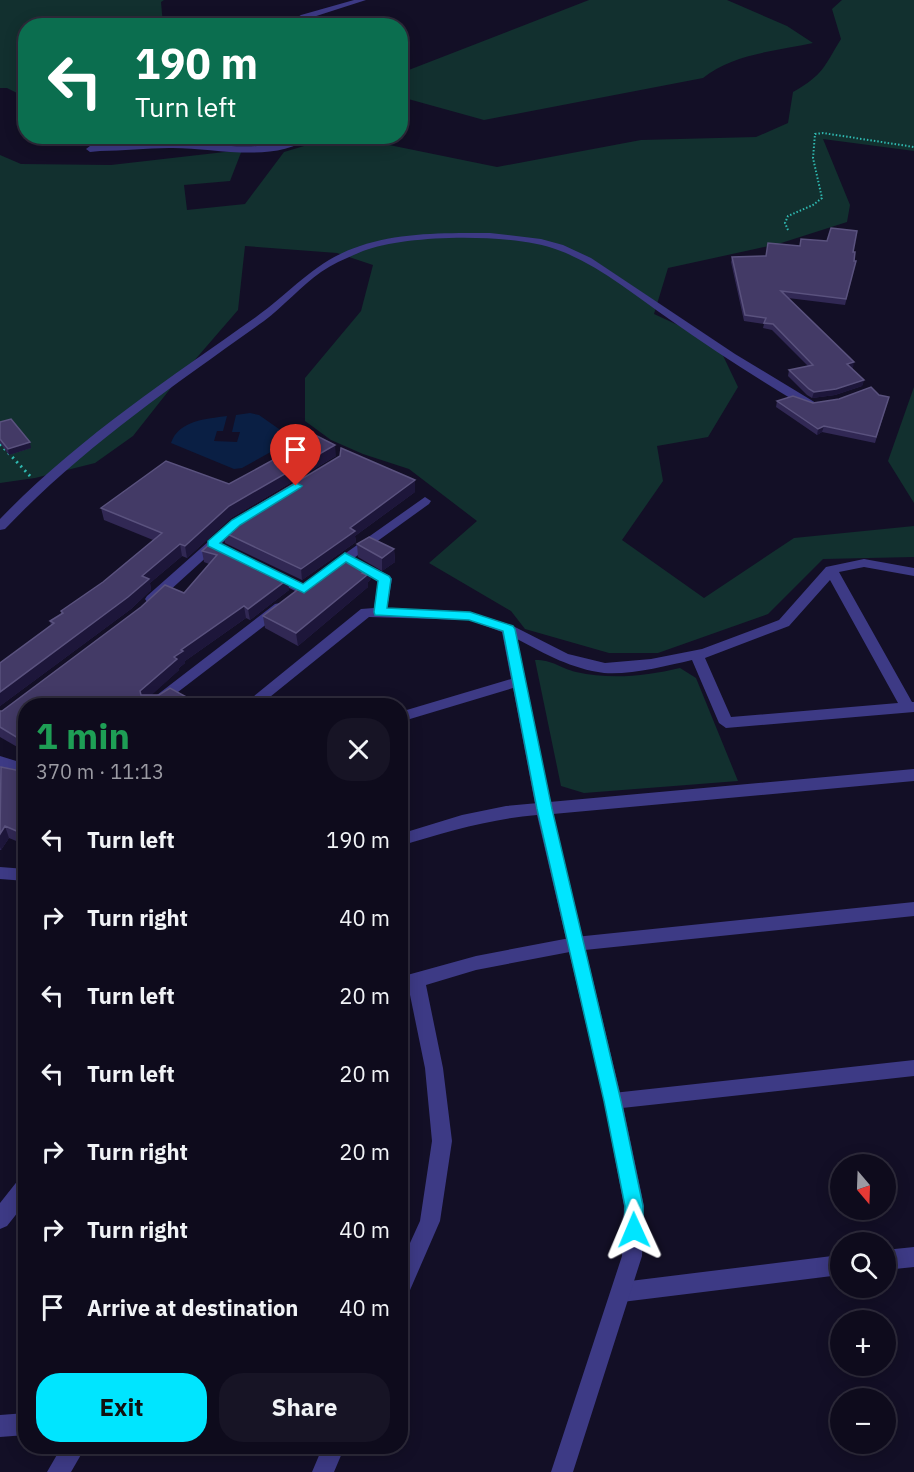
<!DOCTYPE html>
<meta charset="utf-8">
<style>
:root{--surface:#0e0b1c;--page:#171425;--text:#f1f3f6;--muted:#9b9ba3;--line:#2e2b3b;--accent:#00e5ff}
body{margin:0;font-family:"IBM Plex Sans",sans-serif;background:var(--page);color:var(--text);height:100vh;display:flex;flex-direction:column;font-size:22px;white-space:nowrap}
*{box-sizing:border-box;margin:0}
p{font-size:20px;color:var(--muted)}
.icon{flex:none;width:33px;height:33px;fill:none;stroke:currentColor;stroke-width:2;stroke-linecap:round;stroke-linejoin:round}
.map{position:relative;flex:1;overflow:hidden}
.panel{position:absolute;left:18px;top:698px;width:390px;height:756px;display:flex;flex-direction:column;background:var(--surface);border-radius:24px;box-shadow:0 3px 15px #0003,0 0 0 2px var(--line)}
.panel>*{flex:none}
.guide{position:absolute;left:18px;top:18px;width:390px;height:126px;border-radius:24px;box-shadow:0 3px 15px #0003,0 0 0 2px var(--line);background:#0b6e4f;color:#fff;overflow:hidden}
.needle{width:39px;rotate:161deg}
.fabs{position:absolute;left:830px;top:1154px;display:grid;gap:12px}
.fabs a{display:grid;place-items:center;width:66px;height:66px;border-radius:50%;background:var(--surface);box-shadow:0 3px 15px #0003,0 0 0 2px var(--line);font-size:30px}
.pin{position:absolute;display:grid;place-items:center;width:51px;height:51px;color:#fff;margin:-62px -26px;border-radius:50% 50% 50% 0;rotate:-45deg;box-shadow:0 0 6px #0007}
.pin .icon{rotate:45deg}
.me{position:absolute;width:66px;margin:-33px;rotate:359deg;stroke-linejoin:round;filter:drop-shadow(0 0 4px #0008)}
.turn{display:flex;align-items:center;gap:21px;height:126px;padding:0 18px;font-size:27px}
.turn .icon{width:78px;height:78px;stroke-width:2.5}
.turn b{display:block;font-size:42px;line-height:51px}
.round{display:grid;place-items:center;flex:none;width:63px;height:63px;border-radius:24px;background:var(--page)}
.headline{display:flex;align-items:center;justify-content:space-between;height:102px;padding:0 18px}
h1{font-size:36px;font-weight:800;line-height:45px;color:#1e9e55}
.primary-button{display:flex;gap:12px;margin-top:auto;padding:12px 18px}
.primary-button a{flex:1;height:69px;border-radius:24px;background:var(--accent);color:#111;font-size:24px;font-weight:800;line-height:69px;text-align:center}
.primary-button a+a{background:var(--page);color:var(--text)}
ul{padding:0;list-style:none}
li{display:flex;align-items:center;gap:18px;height:78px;padding:0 18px}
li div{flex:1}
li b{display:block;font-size:22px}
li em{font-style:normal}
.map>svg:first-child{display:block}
.green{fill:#12302f}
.water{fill:#0a1f44}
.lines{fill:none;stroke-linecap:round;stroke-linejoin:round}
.path-far1{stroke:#2fb8b0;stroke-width:2;stroke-dasharray:1.5 2;stroke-linecap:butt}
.path{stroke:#2fb8b0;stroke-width:3;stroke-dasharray:2 4;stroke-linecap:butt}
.minor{fill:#3d3a85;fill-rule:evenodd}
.tertiary{fill:#3d3a85;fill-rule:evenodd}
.wall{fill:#312854}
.shaded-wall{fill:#1d163a}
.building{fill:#433a66;stroke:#5a527e;stroke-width:1.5}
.route{fill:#00e5ff;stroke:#0095a6;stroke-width:1.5}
</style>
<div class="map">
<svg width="914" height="1472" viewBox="0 0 914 1472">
<rect width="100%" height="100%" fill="#130f26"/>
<path class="green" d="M0 0H164L161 2 163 25 26 26 25 97 7 88H0Z
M589 0H727L787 26 813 43C776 51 732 54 703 78L484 120 401 97V73Z
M842 0H914V151L823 139 850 205 847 222 778 244 668 268 654 314 717 343 738 387 708 437 657 446 663 481 622 540 704 598 794 538 914 526V557L823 559 768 614 658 653H609L525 629 511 611 429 563 477 521 409 469 363 454 331 440 305 421V378L361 311 373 265 337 253 245 246 238 310 174 384 133 436 95 463 35 478 0 483V155L21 164 111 165 242 150 230 181 184 185 187 210 245 204 284 152 334 137H350L497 167 641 140 756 137 788 123 793 92C823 75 824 67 841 39L832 9Z
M914 387V503L888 461Z
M535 660C553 660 560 668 576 672 611 680 646 676 680 668L696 678 738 781 584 793 561 786Z"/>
<path class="water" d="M250 413 259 415 289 436 287 443 242 468 234 469 171 443C179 420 206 419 227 416L223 431H217L214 441 237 442 240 432H232L236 415Z"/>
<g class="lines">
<path class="path-far1" d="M788 230 785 223 788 216 813 205 822 198 813 158 815 134 823 133 914 147"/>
<path class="path" d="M0 444 30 476"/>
<path class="minor" d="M354 0H366L307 19 293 26H283L301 15Z
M301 136H313C273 165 214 147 169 148 146 148 123 151 100 151L90 152 86 149 90 146C116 146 142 143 168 142 213 142 259 155 301 136Z
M490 233 541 239 563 245 591 258 735 354 816 403 810 406 795 401C752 375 710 348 669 319 634 295 599 265 558 250 513 233 408 234 363 251 349 257 334 263 321 272 301 286 284 306 264 321 173 386 82 448 5 529L0 530V519C76 440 167 380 256 317 292 291 316 260 360 246 401 232 447 233 490 233Z
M425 497 431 501 429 504 354 558 390 576 392 579 387 608 470 612 513 626 568 654 605 663 651 659 702 649 779 620 826 567 864 559 914 568V576L864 567 839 572 912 702H914V712L726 728 719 723 692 660C666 666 631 675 604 673 572 669 545 654 517 639L552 809 550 813H538L536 809 513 688 400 722V712L511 679 502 632 469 620 369 617 260 705H243L361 609 374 608 378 581 347 563 333 571 326 567ZM830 580 898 703 731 717 705 658 789 626Z
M239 517 243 518 245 521 243 524 157 602H147L145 599 147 596 235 518Z
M269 568 309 587 311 590 309 593H299L264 575 262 572 264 569Z
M280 603 285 604 287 607 285 610 161 705H144L275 604Z
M0 756 26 764V775L0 768Z
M914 902V916L575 951 476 970 426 985 443 1068 452 1141 440 1221 407 1297 400 1300V1265L420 1221 432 1141 425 1068 409 990 400 992V977L476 956 575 937Z
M914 1060V1076L613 1109 606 1107 604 1101 606 1095 613 1093Z
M26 1177V1202L7 1226 0 1229V1203L19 1179Z
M914 1247V1267L885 1270V1250Z
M840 1255V1275L622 1302 615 1299 612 1292 615 1285 622 1282Z
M26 1413V1435L0 1437V1415Z
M62 1446H86L71 1472H47Z
M323 1446H345L334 1472H312Z"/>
<path class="tertiary" d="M914 769V781L553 814 622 1101 644 1206 642 1256 573 1472H551L622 1256 624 1206 604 1101 537 815C490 819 446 832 400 846V834L462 815 506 806Z
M0 867 26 869V881L0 879Z"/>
</g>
<path class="wall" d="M853 252 854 261H856L845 305 788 298 853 368 852 369 864 380 862 386 835 395 812 398 807 395 788 376 789 370 808 366 772 330 763 328 764 324 744 321 731 262 732 257 766 256Z
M879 395 889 397 875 443 822 432 817 435 776 407 777 401 813 403Z
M0 422 31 448 9 455 0 443Z
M291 448 336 456 231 518 187 558 182 556 150 583 151 590 131 609 0 706V663L51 626 50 621 61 614V611L103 582 153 540 104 520 101 508 229 484 291 450Z
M415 492 355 536 356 542 302 580 225 543 223 532Z
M213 541 289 590 250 620 246 618 185 661V663L179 668V670L151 695 26 705V752L0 737V711H2L184 593 209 564 204 562 202 551Z
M357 544 394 549 395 562 382 571 358 557Z
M370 567 371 579 368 582V587L298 646 265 628 263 616Z
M0 768 26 772V845L9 838 1 850H0Z"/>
<path class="shaded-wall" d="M854 362 853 368 846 370 847 364Z
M864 380 862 386 835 395 812 398 814 392Z
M824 426 822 432 817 435 818 429Z
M30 442 31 448 9 455 8 449Z
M335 445 336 456 231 518 187 558 185 546 229 506Z
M415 480V492L355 536 356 542 302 580 301 569 350 528Z
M180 544 182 556 150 583 151 590 131 609 0 706V692L142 576Z
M394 549 395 562 382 571V558Z
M370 567 371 579 368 582V587L298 646 296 633 362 573Z
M288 579 289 590 250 620 248 609Z
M244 606 246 618 185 661V663L179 668V670L143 703 140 691 181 650Z
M5 826 9 838 1 850 0 847V834Z"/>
<path class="building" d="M831 228 857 231 853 252H855L854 261H856L846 299 781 291 854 362 847 364 864 380 836 389 814 392 809 389 789 370 813 365 773 324 764 323 766 318 745 315 732 257 766 256 768 243 800 246 801 239 827 241Z
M871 387 879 395 889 397 876 437 824 426 818 429 777 401 793 396 813 403 839 399Z
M11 419 30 442 8 449 0 439V422Z
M313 434 335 445 229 506 185 546 180 544 142 576 149 579 128 597 0 692V663L54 623 50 621 63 613 61 611 103 582 162 533 101 508 166 461 229 484 293 449 291 448Z
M341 448 415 480 350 528 355 531 301 569 223 532 240 516 340 456Z
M369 537 394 549 382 558 357 544Z
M213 541 288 579 248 609 244 606 181 650 183 651 174 657 177 659 140 691 141 695H159L170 688 201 705H26V743L0 727V711H2L141 607 165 585 184 593 217 555 202 551Z
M345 554 370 567 362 573 367 575 296 633 263 616Z
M1 767 26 772V835L5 826 0 834Z"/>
<path class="route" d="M296 483 302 486 300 488 240 525 220 543 303 584 345 553 389 576 391 579 387 608 470 612 513 626 515 629 552 809 621 1101 643 1206V1230L640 1237 634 1239 627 1237 624 1230 625 1206 604 1101 537 809 503 631 469 620 375 615 374 612 378 581 346 562 304 593 208 546V541L232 520Z"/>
</svg>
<div class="fabs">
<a><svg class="needle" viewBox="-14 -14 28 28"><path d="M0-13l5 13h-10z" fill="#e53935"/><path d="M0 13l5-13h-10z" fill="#9b9ba3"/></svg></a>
<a><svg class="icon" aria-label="search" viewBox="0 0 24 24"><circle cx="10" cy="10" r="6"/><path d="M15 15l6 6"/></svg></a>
<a>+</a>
<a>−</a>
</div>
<div class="pin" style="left:296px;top:486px;background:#d93025"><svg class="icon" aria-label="arrive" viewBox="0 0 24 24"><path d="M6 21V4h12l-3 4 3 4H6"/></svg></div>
<svg class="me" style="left:634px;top:1230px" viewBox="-20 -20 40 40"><path d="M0-17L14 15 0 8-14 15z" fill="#00e5ff" stroke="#fff" stroke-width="4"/></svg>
<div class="guide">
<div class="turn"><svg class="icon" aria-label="left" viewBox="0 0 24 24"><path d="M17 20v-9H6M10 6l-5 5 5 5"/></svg><div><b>190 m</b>Turn left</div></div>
</div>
<section class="panel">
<div class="headline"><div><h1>1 min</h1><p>370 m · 11:13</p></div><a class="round"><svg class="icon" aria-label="close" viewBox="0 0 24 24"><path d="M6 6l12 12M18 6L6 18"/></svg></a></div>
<ul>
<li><svg class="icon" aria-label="left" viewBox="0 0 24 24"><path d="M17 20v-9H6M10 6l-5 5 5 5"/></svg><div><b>Turn left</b></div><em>190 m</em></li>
<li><svg class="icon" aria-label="right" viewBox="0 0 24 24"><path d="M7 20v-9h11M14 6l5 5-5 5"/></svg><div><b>Turn right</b></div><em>40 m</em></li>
<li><svg class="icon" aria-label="left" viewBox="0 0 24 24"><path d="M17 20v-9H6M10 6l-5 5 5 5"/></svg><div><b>Turn left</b></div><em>20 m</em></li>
<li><svg class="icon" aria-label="left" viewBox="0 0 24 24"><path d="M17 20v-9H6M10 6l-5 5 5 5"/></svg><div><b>Turn left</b></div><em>20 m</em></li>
<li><svg class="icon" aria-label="right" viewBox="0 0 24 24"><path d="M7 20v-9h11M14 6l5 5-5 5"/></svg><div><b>Turn right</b></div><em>20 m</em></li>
<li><svg class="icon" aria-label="right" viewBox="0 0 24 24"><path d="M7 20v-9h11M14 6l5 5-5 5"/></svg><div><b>Turn right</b></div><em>40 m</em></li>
<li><svg class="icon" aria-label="arrive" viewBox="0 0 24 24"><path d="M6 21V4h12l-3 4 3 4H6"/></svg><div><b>Arrive at destination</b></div><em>40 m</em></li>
</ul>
<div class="primary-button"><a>Exit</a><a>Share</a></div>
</section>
</div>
